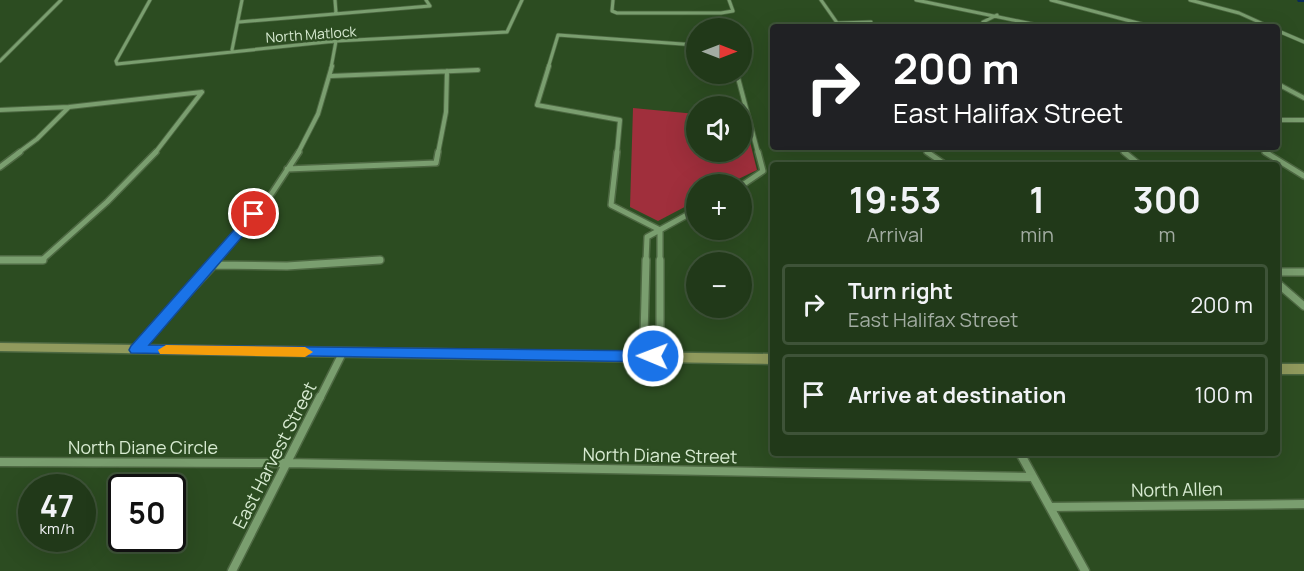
<!DOCTYPE html>
<meta charset="utf-8">
<style>
:root{--surface:#213919;--page:#294022;--text:#f1f3f6;--muted:#a2aca2;--line:#3e5338}
body{margin:0;font-family:Manrope,sans-serif;background:var(--page);color:var(--text);height:100vh;display:flex;flex-direction:column;font-size:22px;white-space:nowrap}
*{box-sizing:border-box;margin:0}
p{font-size:20px;color:var(--muted)}
.icon{flex:none;width:33px;height:33px;fill:none;stroke:currentColor;stroke-width:2;stroke-linecap:round;stroke-linejoin:round}
.map{position:relative;flex:1;overflow:hidden}
.drawer{position:absolute;left:770px;top:162px;width:510px;height:294px;display:flex;flex-direction:column;background:var(--surface);border-radius:6px;box-shadow:0 6px 24px #0002,0 0 0 2px var(--line)}
.drawer>*{flex:none}
.banner{position:absolute;left:770px;top:24px;width:510px;height:126px;border-radius:6px;box-shadow:0 6px 24px #0002,0 0 0 2px var(--line);background:#202124;color:#fff;overflow:hidden}
.needle{width:39px;rotate:90deg}
.fabs{position:absolute;left:686px;top:18px;display:grid;gap:12px}
.fabs a{display:grid;place-items:center;width:66px;height:66px;border-radius:50%;background:var(--surface);box-shadow:0 6px 24px #0002,0 0 0 2px var(--line);font-size:30px}
.speed{position:absolute;left:18px;top:474px;display:flex;gap:12px;font-size:30px;font-weight:700;text-align:center}
.speed>*{display:grid;place-content:center;width:78px;height:78px;border-radius:50%;background:var(--surface);box-shadow:0 6px 24px #0002,0 0 0 2px var(--line);line-height:1}
.speed small{font-size:15px;font-weight:400}
.speed .limit{border:3px solid #111;border-radius:9px;background:#fff;color:#111}
.pin{position:absolute;display:grid;place-items:center;width:51px;height:51px;color:#fff;margin:-26px;border:3px solid #fff;border-radius:50%;box-shadow:0 2px 6px #0007}
.me{position:absolute;width:66px;margin:-33px;rotate:271deg;stroke-linejoin:round;filter:drop-shadow(0 0 4px #0008)}
.turn{display:flex;align-items:center;gap:21px;height:126px;padding:0 24px;font-size:27px}
.turn .icon{width:78px;height:78px;stroke-width:2.5}
.turn b{display:block;font-size:42px;line-height:51px}
.eta{display:flex;justify-content:space-evenly;align-items:center;height:102px;text-align:center}
.eta b{font-size:36px;font-weight:700;line-height:42px}
ul{padding:0;list-style:none}
li{display:flex;align-items:center;gap:18px;height:81px;margin:0 12px 9px;padding:0 12px;border:3px solid var(--line);border-radius:6px}
li div{flex:1}
li b{display:block;font-size:22px}
li em{font-style:normal}
.map>svg:first-child{display:block}
.green{fill:#a02f3c}
.lines{fill:none;stroke-linecap:round;stroke-linejoin:round}
.canal{fill:#0a2a58;fill-rule:evenodd}
.street-far4-casing{stroke:#4d6842;stroke-width:4.5}
.street-far3-casing{stroke:#4d6842;stroke-width:6}
.street-far2-casing{stroke:#4d6842;stroke-width:8}
.street-far1-casing{stroke:#4d6842;stroke-width:10}
.street-casing{stroke:#4d6842;stroke-width:11}
.secondary-casing{stroke:#4d6842;stroke-width:3}
.street-far4{stroke:#7a9e6f;stroke-width:3}
.street-far3{stroke:#7a9e6f;stroke-width:4}
.street-far2{stroke:#7a9e6f;stroke-width:5}
.street-far1{stroke:#7a9e6f;stroke-width:7}
.street{stroke:#7a9e6f;stroke-width:8}
.secondary{fill:#909a5d;fill-rule:evenodd}
.route{fill:#1a73e8;stroke:#114b97;stroke-width:1.5}
.slow{fill:#f59e0b}
.labels{text-anchor:middle;dominant-baseline:central;stroke-width:4.5;stroke-linejoin:round;paint-order:stroke}
.far-street-label{font-size:14px;fill:#d7ead1;stroke:#2c4c21}
.near-street-label{font-size:18px;fill:#d7ead1;stroke:#2c4c21}
</style>
<div class="map">
<svg width="1304" height="571" viewBox="0 0 1304 571">
<rect width="100%" height="100%" fill="#2c4c21"/>
<path class="green" d="M633 108 696 114V152H741V118H744L757 170 728 184H696V201L658 221 630 207Z"/>
<g class="lines">
<path class="canal" d="M1297 0H1304V2H1298Z"/>
<defs>
<path id="street-far4" d="M150 0 116 61 117 64 336 41 507 32 522 0
M335 0 336 13
M613 0 612 11 617 13H721L733 11 729 0
M821 0 840 27
M916 0 1047 27
M1051 0 1153 27
M1190 0 1239 13 1270 27
M239 22 430 6 426 0
M983 22 997 15
M837 23 871 22
M1276 30 1304 42
M232 50 242 0
M0 61 61 0
M331 68 336 41
M548 68 558 35 696 45"/>
<path id="street-far3" d="M549 66 537 105 620 120 617 153
M737 74 758 153
M331 76 478 70
M1276 83 1304 98
M0 110 69 107 202 92
M1276 120H1304
M924 147 929 153
M1119 147 1126 153
M1258 147 1268 153
M18 153 37 139 69 107
M155 153 202 92
M298 153 318 114 332 66
M438 153 446 112 447 71"/>
<path id="street-far2" d="M617 152 611 205 660 230
M927 152 946 165
M1124 152 1140 165
M1265 152 1304 176
M0 167 20 152
M287 169 436 163 438 152
M741 186 763 171 758 152
M660 230V261
M0 260H42L107 202 156 152
M217 261 272 193 299 152
M364 261 380 260
M646 261 647 237 696 210"/>
<path id="street-far1" d="M0 260H43
M646 260 644 336 653 356
M213 265 287 266 380 260
M1276 272H1304
M1276 282 1304 306
M136 349 218 260
M653 356 660 333V260
M320 398 343 352"/>
<path id="street" d="M1020 453 1085 571
M0 462 287 463 1033 477
M1050 507 1304 504
M232 571 320 397"/>
<path id="secondary" d="M0 343 772 354V364L0 351Z
M1276 364H1304V374H1276Z"/>
</defs>
<use href="#street-far4" class="street-far4-casing"/>
<use href="#street-far3" class="street-far3-casing"/>
<use href="#street-far2" class="street-far2-casing"/>
<use href="#street-far1" class="street-far1-casing"/>
<use href="#street" class="street-casing"/>
<use href="#secondary" class="secondary-casing"/>
<use href="#street-far4" class="street-far4"/>
<use href="#street-far3" class="street-far3"/>
<use href="#street-far2" class="street-far2"/>
<use href="#street-far1" class="street-far1"/>
<use href="#street" class="street"/>
<use href="#secondary" class="secondary"/>
</g>
<path class="route" d="M254 211 260 214 259 217 149 345 653 351 661 356 653 362 131 353 129 350 131 346 250 212Z"/>
<path class="slow" d="M166 345 305 347 313 352 305 357 160 354 158 350Z"/>
<g class="labels">
<g class="far-street-label">
<text transform="translate(311 34) rotate(-4)">North Matlock</text>
</g>
<g class="near-street-label">
<text x="143" y="447">North Diane Circle</text>
<text transform="translate(274 455) rotate(-63)">East Harvest Street</text>
<text transform="translate(660 455) rotate(1)">North Diane Street</text>
<text transform="translate(1177 489) rotate(-1)">North Allen</text>
</g>
</g>
</svg>
<div class="fabs">
<a><svg class="needle" viewBox="-14 -14 28 28"><path d="M0-13l5 13h-10z" fill="#e53935"/><path d="M0 13l5-13h-10z" fill="#a2aca2"/></svg></a>
<a><svg class="icon" aria-label="sound" viewBox="0 0 24 24"><path d="M4 9h4l5-4v14l-5-4H4zM17 9q2 3 0 6"/></svg></a>
<a>+</a>
<a>−</a>
</div>
<div class="speed"><div>47<small>km/h</small></div><div class="limit">50</div></div>
<div class="pin" style="left:254px;top:214px;background:#d93025"><svg class="icon" aria-label="arrive" viewBox="0 0 24 24"><path d="M6 21V4h12l-3 4 3 4H6"/></svg></div>
<svg class="me" style="left:653px;top:356px" viewBox="-20 -20 40 40"><circle r="17" fill="#1a73e8" stroke="#fff" stroke-width="3"/><path d="M0-11L8 9 0 5-8 9z" fill="#fff"/></svg>
<div class="banner">
<div class="turn"><svg class="icon" aria-label="right" viewBox="0 0 24 24"><path d="M7 20v-9h11M14 6l5 5-5 5"/></svg><div><b>200 m</b>East Halifax Street</div></div>
</div>
<section class="drawer">
<div class="eta">
<div><b>19:53</b><p>Arrival</p></div>
<div><b>1</b><p>min</p></div>
<div><b>300</b><p>m</p></div>
</div>
<ul>
<li><svg class="icon" aria-label="right" viewBox="0 0 24 24"><path d="M7 20v-9h11M14 6l5 5-5 5"/></svg><div><b>Turn right</b><p>East Halifax Street</p></div><em>200 m</em></li>
<li><svg class="icon" aria-label="arrive" viewBox="0 0 24 24"><path d="M6 21V4h12l-3 4 3 4H6"/></svg><div><b>Arrive at destination</b></div><em>100 m</em></li>
</ul>
</section>
</div>
